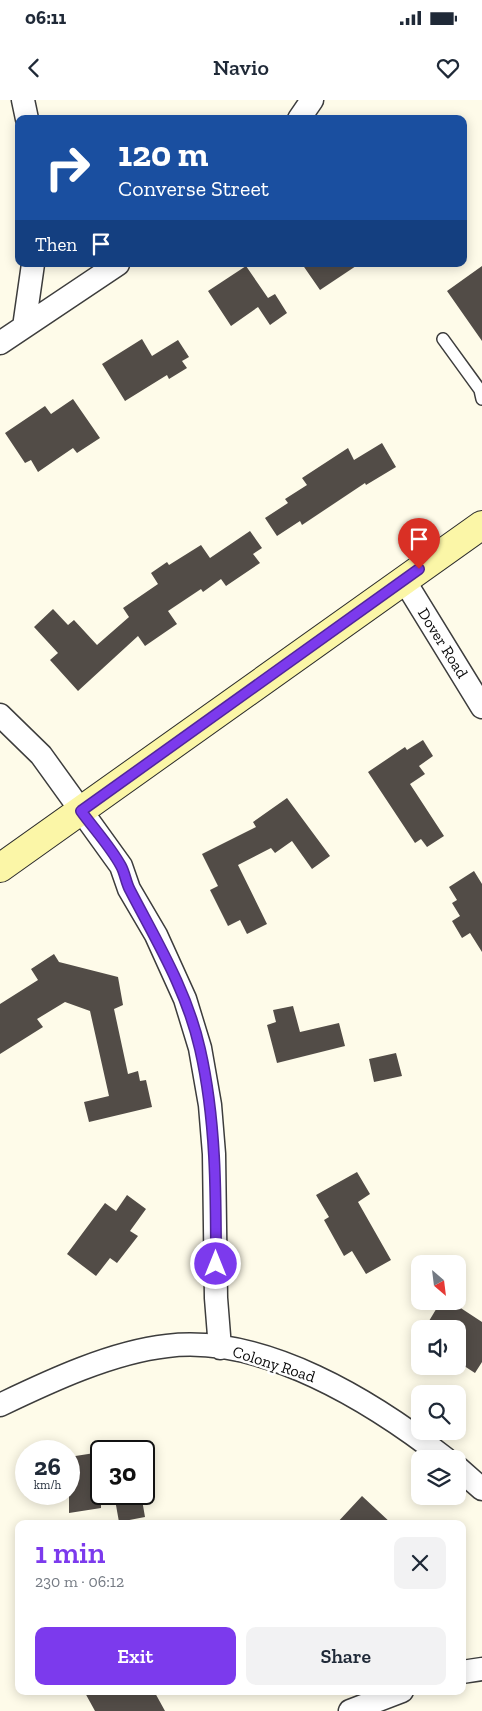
<!DOCTYPE html>
<meta charset="utf-8">
<style>
:root{--surface:#fff;--page:#f2f2f3;--text:#1f2937;--muted:#747a83;--accent:#7c3aed}
body{margin:0;font-family:"Zilla Slab",serif;background:var(--page);color:var(--text);height:100vh;display:flex;flex-direction:column;font-size:19px;white-space:nowrap}
*{box-sizing:border-box;margin:0}
p{font-size:16px;color:var(--muted)}
.icon{flex:none;width:28px;height:28px;fill:none;stroke:currentColor;stroke-width:2;stroke-linecap:round;stroke-linejoin:round}
.map{position:relative;flex:1;overflow:hidden}
.panel{position:absolute;left:15px;top:1420px;width:451px;height:175px;display:flex;flex-direction:column;background:var(--surface);border-radius:10px;box-shadow:0 2px 12px #0003}
.panel>*{flex:none}
.banner{position:absolute;left:15px;top:15px;width:452px;height:152px;border-radius:10px;box-shadow:0 2px 12px #0003;background:#1a4fa0;color:#fff;overflow:hidden}
.needle{width:32px;rotate:152deg}
.buttons{position:absolute;left:411px;top:1155px;display:grid;gap:10px}
.buttons a{display:grid;place-items:center;width:55px;height:55px;border-radius:10px;background:var(--surface);box-shadow:0 2px 12px #0003;font-size:25px}
.speed{position:absolute;left:15px;top:1340px;display:flex;gap:10px;font-size:25px;font-weight:700;text-align:center}
.speed>*{display:grid;place-content:center;width:65px;height:65px;border-radius:50%;background:var(--surface);box-shadow:0 2px 12px #0003;line-height:1}
.speed small{font-size:12px;font-weight:400}
.speed .limit{border:2px solid #111;border-radius:8px;background:#fff;color:#111}
.pin{position:absolute;display:grid;place-items:center;width:42px;height:42px;color:#fff;margin:-51px -21px;border-radius:50% 50% 50% 0;rotate:-45deg;box-shadow:0 0 5px #0007}
.pin .icon{rotate:45deg}
.me{position:absolute;width:55px;margin:-28px;rotate:0deg;stroke-linejoin:round;filter:drop-shadow(0 0 4px #0008)}
.turn{display:flex;align-items:center;gap:18px;height:105px;padding:0 20px;font-size:22px}
.turn .icon{width:65px;height:65px;stroke-width:2.5}
.turn b{display:block;font-size:35px;line-height:42px}
.then{display:flex;align-items:center;height:48px;padding:0 20px;background:#0003;gap:10px;font-size:19px}
.round{display:grid;place-items:center;flex:none;width:52px;height:52px;border-radius:10px;background:var(--page)}
.headline{display:flex;align-items:center;justify-content:space-between;height:85px;padding:0 20px}
h1{font-size:30px;font-weight:600;line-height:38px;color:var(--accent)}
.action{display:flex;gap:10px;margin-top:auto;padding:10px 20px}
.action a{flex:1;height:58px;border-radius:10px;background:var(--accent);color:#fff;font-size:20px;font-weight:600;line-height:58px;text-align:center}
.action a+a{background:var(--page);color:var(--text)}
.status{display:flex;justify-content:space-between;align-items:center;height:35px;padding:0 25px;background:var(--surface);direction:ltr}
.status svg{height:14px;fill:currentColor}
header{display:flex;justify-content:space-between;align-items:center;height:65px;padding:0 20px;background:var(--surface);font-size:22px;font-weight:600}
.map>svg:first-child{display:block}
.building{fill:#524c47}
.lines{fill:none;stroke-linecap:round;stroke-linejoin:round}
.service-casing{stroke:#3d3d3d;stroke-width:14}
.minor-casing{stroke:#3d3d3d;stroke-width:25}
.secondary-casing{stroke:#2c2c2c;stroke-width:30}
.service{stroke:#fff;stroke-width:11}
.minor{stroke:#fff;stroke-width:22}
.secondary{stroke:#fbf6a7;stroke-width:28}
.route-casing{stroke:#51269a;stroke-width:12}
.route{stroke:#7c3aed;stroke-width:9}
.labels{text-anchor:middle;dominant-baseline:central;stroke-width:5;stroke-linejoin:round;paint-order:stroke}
.street-label{font-size:16px;fill:#0a0a0a;stroke:#fff}
</style>
<div class="status"><b>06:11</b><svg viewBox="0 0 49 12"><path d="M0 12V9h3v3zM5 12V6h3v6zM10 12V3h3v9zM15 12V0h3v12zM26 1h20v11H26zM47 4h2v5h-2z"/></svg></div>
<header><svg class="icon" aria-label="back" viewBox="0 0 24 24"><path d="M15 5l-7 7 7 7"/></svg>Navio<svg class="icon" aria-label="heart" viewBox="0 0 24 24"><path d="M12 20l-8-8c-3-5 5-10 8-4 3-6 11-1 8 4z"/></svg></header>
<div class="map">
<svg width="482" height="1611" viewBox="0 0 482 1611">
<rect width="100%" height="100%" fill="#fefbe9"/>
<path class="building" d="M302 164H359L320 190Z
M246 166 268 198 275 194 287 213 270 225 258 207 231 226 208 191Z
M482 166V241L447 191Z
M142 239 152 256 178 240 189 257 182 261 187 268 169 279 167 275 125 301 102 264Z
M73 299 100 338 77 353 73 348 38 372 31 360 25 363 5 333 45 306 51 314Z
M382 343 396 367 366 385 365 383 302 425 300 421 277 436 265 418 288 403 285 399 307 385 302 378 348 348 354 360Z
M250 431 262 448 253 454 260 463 226 486 221 479 203 492 201 489 168 511 177 524 145 546 138 536 78 591 50 560 58 553 34 527 53 509 68 525 74 520 97 545 129 517 123 508 158 484 151 473 167 462 169 465 201 445 210 458Z
M423 640 433 656 419 666 425 674 410 684 444 736 427 747 421 739 415 743 368 672 405 647 407 650Z
M287 698 330 756 312 769 292 741 275 753 271 748 238 765 267 824 247 834 240 820 228 826 210 790 218 786 202 754 256 727 253 722Z
M474 771 482 784V852L470 833 462 838 452 821 460 816 452 803 457 800 449 787Z
M54 854 59 862 118 877 123 905 114 909 128 974 138 971 140 981 146 980 152 1007 89 1022 84 1002 109 996 90 911 65 902 37 919 43 927 0 954V904L38 880 31 869Z
M293 906 300 932 339 923 345 946 277 963 267 925 276 922 273 910Z
M396 953 402 976 374 982 369 959Z
M357 1072 370 1094 358 1102 391 1160 366 1174 352 1151 344 1156 324 1120 329 1117 316 1095Z
M127 1095 146 1109 130 1131 138 1136 117 1163 110 1158 96 1176 67 1154 105 1103 116 1111Z
M441 1201H450L482 1222V1262L475 1273 458 1262V1229H441L429 1221Z
M101 1352V1408L69 1413V1357Z
M114 1394H141L145 1417 119 1422Z
M362 1396 392 1424H336Z
M84 1591H154L165 1611H95Z"/>
<g class="lines">
<defs>
<path id="service" d="M443 239 480 290 482 299"/>
<path id="minor" d="M23 0 27 19
M299 19 312 0
M24 227 33 164
M0 243 118 164
M404 480 482 607
M0 615 41 655 121 766 129 789 156 835 185 899 200 948 210 1005 214 1054 216 1198 220 1248
M0 1305C50 1281 112 1252 167 1246 264 1234 373 1302 446 1359
M458 1368 482 1389
M462 1572 482 1569
M350 1611 402 1591"/>
<path id="secondary" d="M0 768 482 425"/>
</defs>
<use href="#service" class="service-casing"/>
<use href="#minor" class="minor-casing"/>
<use href="#secondary" class="secondary-casing"/>
<use href="#service" class="service"/>
<use href="#minor" class="minor"/>
<use href="#secondary" class="secondary"/>
</g>
<g class="lines">
<defs>
<path id="route" d="M216 1164C216 1092 216 1019 200 949 187 891 157 842 130 790 126 783 125 773 121 766 110 746 94 729 81 711L419 469"/>
</defs>
<use href="#route" class="route-casing"/>
<use href="#route" class="route"/>
</g>
<g class="labels">
<g class="street-label">
<text transform="translate(443 543) rotate(58)">Dover Road</text>
<text transform="translate(274 1264) rotate(18)">Colony Road</text>
</g>
</g>
</svg>
<div class="buttons">
<a><svg class="needle" viewBox="-14 -14 28 28"><path d="M0-13l5 13h-10z" fill="#e53935"/><path d="M0 13l5-13h-10z" fill="#747a83"/></svg></a>
<a><svg class="icon" aria-label="sound" viewBox="0 0 24 24"><path d="M4 9h4l5-4v14l-5-4H4zM17 9q2 3 0 6"/></svg></a>
<a><svg class="icon" aria-label="search" viewBox="0 0 24 24"><circle cx="10" cy="10" r="6"/><path d="M15 15l6 6"/></svg></a>
<a><svg class="icon" aria-label="layers" viewBox="0 0 24 24"><path d="M12 4l9 5-9 5-9-5zM3 14l9 5 9-5"/></svg></a>
</div>
<div class="speed"><div>26<small>km/h</small></div><div class="limit">30</div></div>
<div class="pin" style="left:419px;top:469px;background:#d93025"><svg class="icon" aria-label="arrive" viewBox="0 0 24 24"><path d="M6 21V4h12l-3 4 3 4H6"/></svg></div>
<svg class="me" style="left:216px;top:1164px" viewBox="-20 -20 40 40"><circle r="17" fill="#7c3aed" stroke="#fff" stroke-width="3"/><path d="M0-11L8 9 0 5-8 9z" fill="#fff"/></svg>
<div class="banner">
<div class="turn"><svg class="icon" aria-label="right" viewBox="0 0 24 24"><path d="M7 20v-9h11M14 6l5 5-5 5"/></svg><div><b>120 m</b>Converse Street</div></div>
<div class="then">Then<svg class="icon" aria-label="arrive" viewBox="0 0 24 24"><path d="M6 21V4h12l-3 4 3 4H6"/></svg></div>
</div>
<section class="panel">
<div class="headline"><div><h1>1 min</h1><p>230 m · 06:12</p></div><a class="round"><svg class="icon" aria-label="close" viewBox="0 0 24 24"><path d="M6 6l12 12M18 6L6 18"/></svg></a></div>
<div class="action"><a>Exit</a><a>Share</a></div>
</section>
</div>
